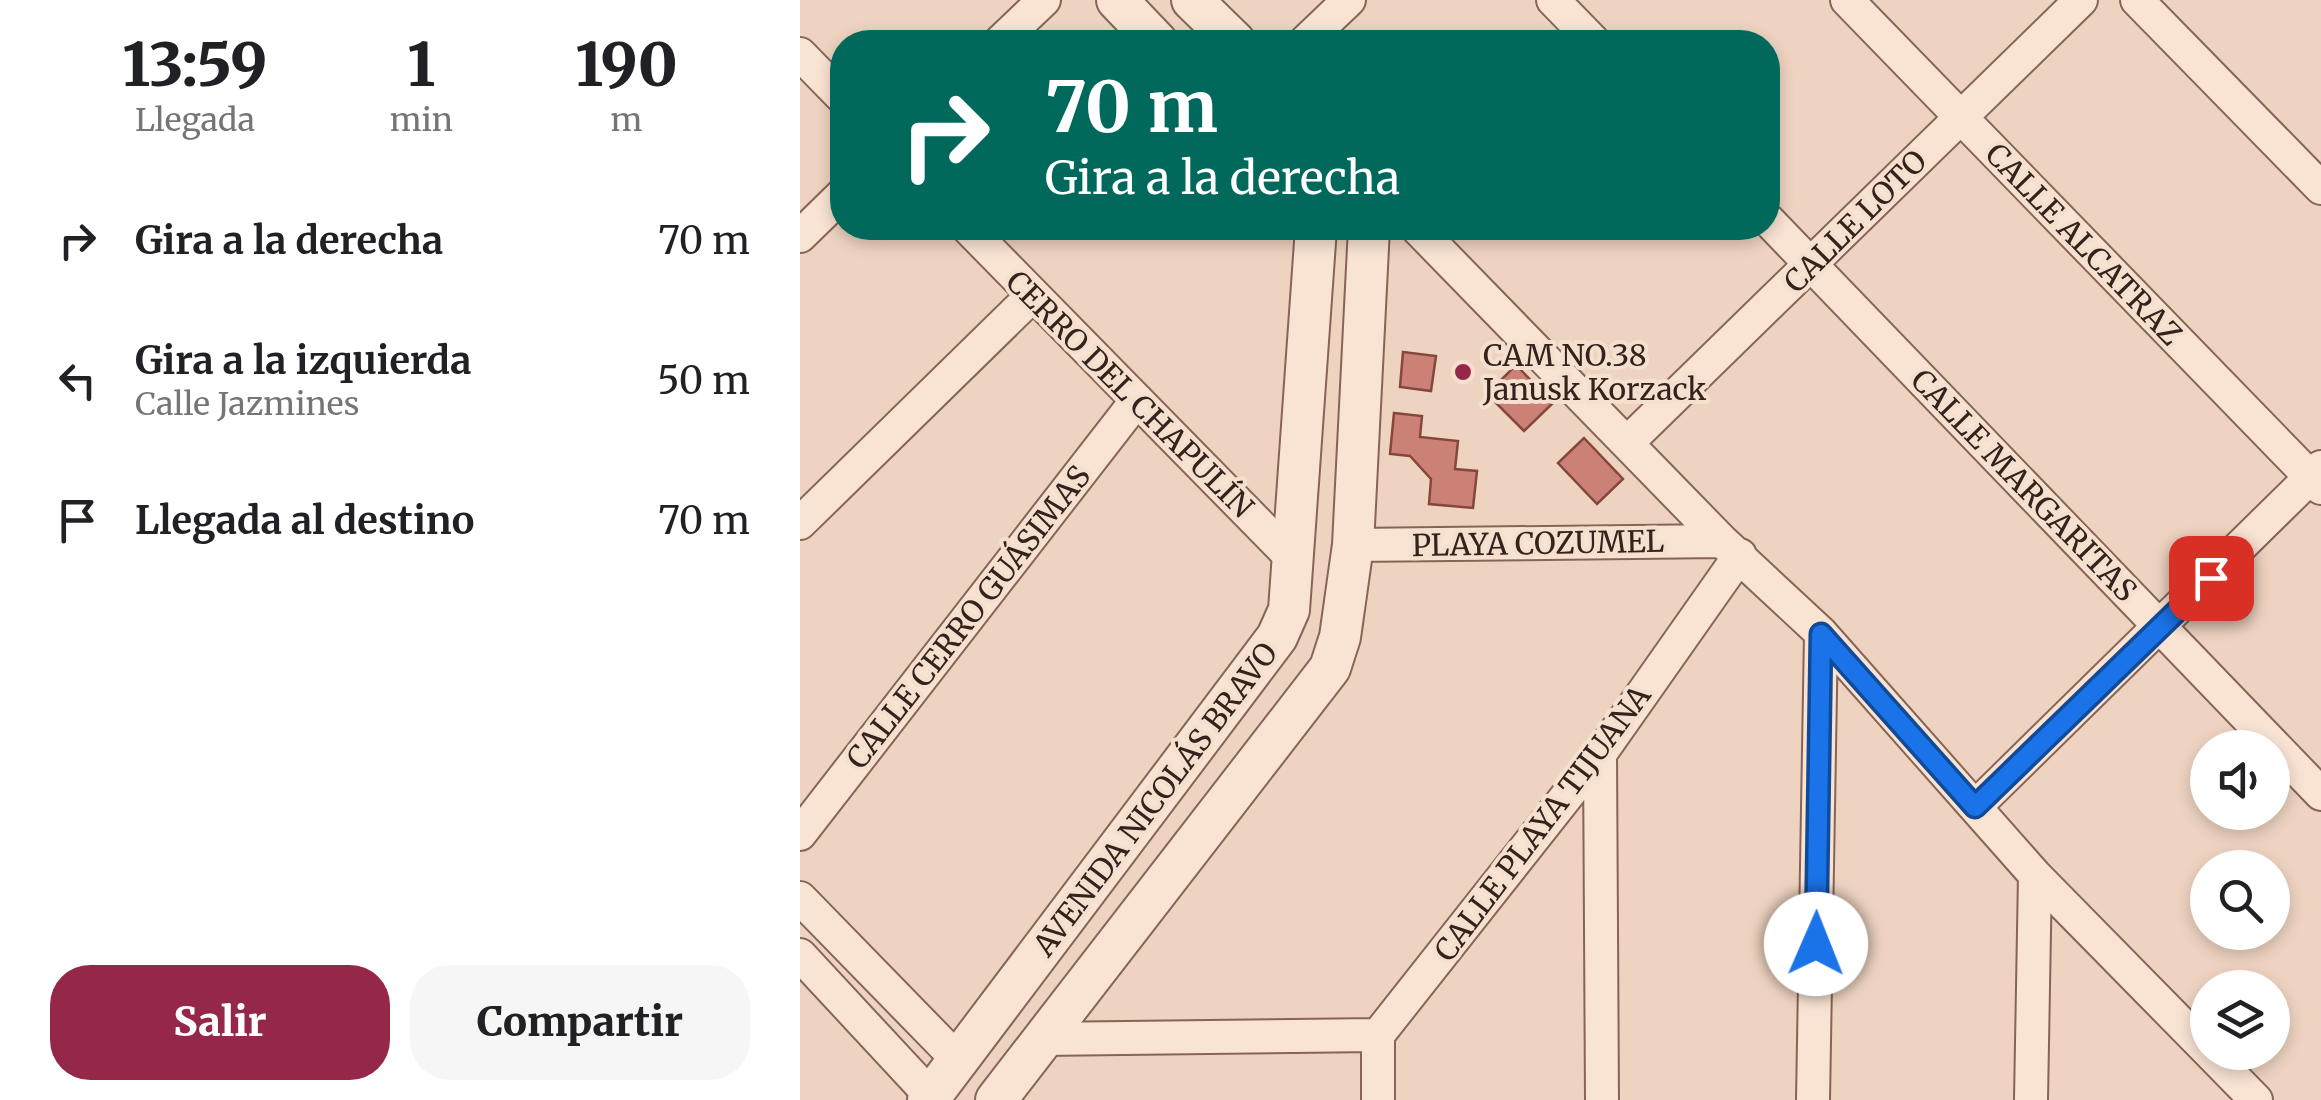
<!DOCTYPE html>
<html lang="es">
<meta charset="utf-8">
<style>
:root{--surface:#fff;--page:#f6f6f6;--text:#202124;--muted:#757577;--accent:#952848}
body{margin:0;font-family:Merriweather,serif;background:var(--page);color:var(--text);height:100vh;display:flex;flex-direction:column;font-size:38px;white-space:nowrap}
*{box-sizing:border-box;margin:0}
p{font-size:32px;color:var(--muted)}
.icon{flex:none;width:55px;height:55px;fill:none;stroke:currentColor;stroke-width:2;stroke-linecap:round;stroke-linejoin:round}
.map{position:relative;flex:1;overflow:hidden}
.details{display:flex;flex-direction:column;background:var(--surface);width:800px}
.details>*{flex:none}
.top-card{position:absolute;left:30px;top:30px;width:950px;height:210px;border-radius:40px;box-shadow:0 5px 15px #0003;background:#00695c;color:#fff;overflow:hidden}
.tools{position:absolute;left:1390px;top:730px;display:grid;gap:20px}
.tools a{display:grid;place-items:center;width:100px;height:100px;border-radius:50%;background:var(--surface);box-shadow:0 5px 15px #0003;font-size:50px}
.pin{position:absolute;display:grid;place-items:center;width:85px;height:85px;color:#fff;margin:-42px;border-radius:20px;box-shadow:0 5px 15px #0006}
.me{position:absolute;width:110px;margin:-55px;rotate:1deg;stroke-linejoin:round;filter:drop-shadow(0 0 8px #0008)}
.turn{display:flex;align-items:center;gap:35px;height:210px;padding:0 50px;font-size:45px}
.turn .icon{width:130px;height:130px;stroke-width:2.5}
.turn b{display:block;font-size:70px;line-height:85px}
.eta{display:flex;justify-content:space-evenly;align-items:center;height:170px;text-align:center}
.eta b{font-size:60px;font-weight:800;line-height:70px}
.primary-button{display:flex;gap:20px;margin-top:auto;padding:20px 50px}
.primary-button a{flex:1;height:115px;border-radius:40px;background:var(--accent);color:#fff;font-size:40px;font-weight:800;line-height:115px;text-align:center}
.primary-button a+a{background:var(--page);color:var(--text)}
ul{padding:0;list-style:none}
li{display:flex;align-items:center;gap:30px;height:140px;padding:0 50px}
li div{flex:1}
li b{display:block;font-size:38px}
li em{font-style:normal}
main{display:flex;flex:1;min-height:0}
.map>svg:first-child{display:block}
.building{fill:#cc8176;stroke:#85463e;stroke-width:2.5}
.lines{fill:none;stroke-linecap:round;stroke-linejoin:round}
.minor-casing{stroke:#866458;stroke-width:36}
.tertiary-casing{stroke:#866458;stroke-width:44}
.minor{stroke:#f9e3d3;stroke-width:32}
.tertiary{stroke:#f9e3d3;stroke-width:40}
.route-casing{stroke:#114b97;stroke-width:25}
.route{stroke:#1a73e8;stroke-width:18}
.poi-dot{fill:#952848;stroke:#f5e0cf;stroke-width:4}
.labels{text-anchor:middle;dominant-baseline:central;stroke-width:8;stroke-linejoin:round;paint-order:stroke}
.street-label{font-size:30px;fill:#36221c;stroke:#f5e0cf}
.poi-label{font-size:30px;fill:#36221c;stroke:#f5e0cf;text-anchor:start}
</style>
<main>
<section class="details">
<div class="eta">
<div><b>13:59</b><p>Llegada</p></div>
<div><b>1</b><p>min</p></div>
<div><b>190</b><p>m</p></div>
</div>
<ul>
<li><svg class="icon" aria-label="right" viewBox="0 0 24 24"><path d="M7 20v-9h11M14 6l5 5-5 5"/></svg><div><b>Gira a la derecha</b></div><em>70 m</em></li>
<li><svg class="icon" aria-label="left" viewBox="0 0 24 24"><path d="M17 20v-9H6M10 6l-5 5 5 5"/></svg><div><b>Gira a la izquierda</b><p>Calle Jazmines</p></div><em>50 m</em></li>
<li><svg class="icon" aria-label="arrive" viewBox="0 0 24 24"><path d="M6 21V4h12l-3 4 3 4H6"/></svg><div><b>Llegada al destino</b></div><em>70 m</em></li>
</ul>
<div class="primary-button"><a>Salir</a><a>Compartir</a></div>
</section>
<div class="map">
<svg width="1521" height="1100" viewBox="0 0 1521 1100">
<rect width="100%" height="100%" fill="#eed3c0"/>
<path class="building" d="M603 352 636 356 631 391 600 387Z
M716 365 753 403 724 431 687 394Z
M594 413 622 416 620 437 658 441 655 469 677 471 673 508 629 504 631 479 610 456 590 454Z
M784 438 823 479 797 504 758 463Z"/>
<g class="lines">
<defs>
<path id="minor" d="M753 0 794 42
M1047 0 1521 488
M1337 0 1521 188
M200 42 244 0
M505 42 549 0
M0 54 42 97
M968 220 1521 794
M168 228 493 559
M617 228 922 541 1021 633 1235 875 1408 1051
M0 236 42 195
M828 442 1281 0
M0 523 232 296
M553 545 922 541
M800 754 802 1100
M1175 807 1521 467
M0 834 337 400
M0 898 158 1060
M0 955 131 1096
M240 1039 578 1035
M1409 1052 1456 1100
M578 1100V1035L800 754 940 555
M1013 1100 1021 633
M1231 1100 1235 875"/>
<path id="tertiary" d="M317 0 357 42
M392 0 435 42
M128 1100 477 637 489 610 516 228
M196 1100 530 668 540 637 553 545 569 228"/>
</defs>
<use href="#minor" class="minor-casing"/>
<use href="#tertiary" class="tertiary-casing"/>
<use href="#minor" class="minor"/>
<use href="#tertiary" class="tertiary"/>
</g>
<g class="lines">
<defs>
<path id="route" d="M1016 944 1021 634 1175 807 1411 578"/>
</defs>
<use href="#route" class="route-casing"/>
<use href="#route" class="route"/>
</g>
<circle class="poi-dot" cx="663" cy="372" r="10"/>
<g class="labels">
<g class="street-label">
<text transform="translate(1055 221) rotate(-45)">CALLE LOTO</text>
<text transform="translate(1284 244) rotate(46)">CALLE ALCATRAZ</text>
<text transform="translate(330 394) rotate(45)">CERRO DEL CHAPULÍN</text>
<text transform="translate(1224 485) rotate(46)">CALLE MARGARITAS</text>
<text transform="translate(738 543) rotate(-1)">PLAYA COZUMEL</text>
<text transform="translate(168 617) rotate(-52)">CALLE CERRO GUÁSIMAS</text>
<text transform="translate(355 799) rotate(-53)">AVENIDA NICOLÁS BRAVO</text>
<text transform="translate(742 823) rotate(-53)">CALLE PLAYA TIJUANA</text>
</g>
<g class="poi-label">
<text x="683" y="355">CAM NO.38<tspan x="683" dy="34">Janusk Korzack</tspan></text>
</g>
</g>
</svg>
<div class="tools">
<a><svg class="icon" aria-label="sound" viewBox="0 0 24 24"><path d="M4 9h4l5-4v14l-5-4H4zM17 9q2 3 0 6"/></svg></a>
<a><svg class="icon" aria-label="search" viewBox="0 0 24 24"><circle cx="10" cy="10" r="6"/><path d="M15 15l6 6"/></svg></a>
<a><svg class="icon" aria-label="layers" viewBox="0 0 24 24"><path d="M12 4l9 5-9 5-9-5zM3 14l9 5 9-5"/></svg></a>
</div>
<div class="pin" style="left:1411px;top:578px;background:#d93025"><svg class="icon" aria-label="arrive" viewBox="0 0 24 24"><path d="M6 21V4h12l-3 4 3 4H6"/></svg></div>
<svg class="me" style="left:1016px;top:944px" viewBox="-20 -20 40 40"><circle r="19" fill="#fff"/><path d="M0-13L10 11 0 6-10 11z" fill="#1a73e8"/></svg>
<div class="top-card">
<div class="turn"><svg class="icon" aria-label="right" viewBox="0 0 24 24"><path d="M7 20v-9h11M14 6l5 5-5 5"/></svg><div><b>70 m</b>Gira a la derecha</div></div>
</div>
</div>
</main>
